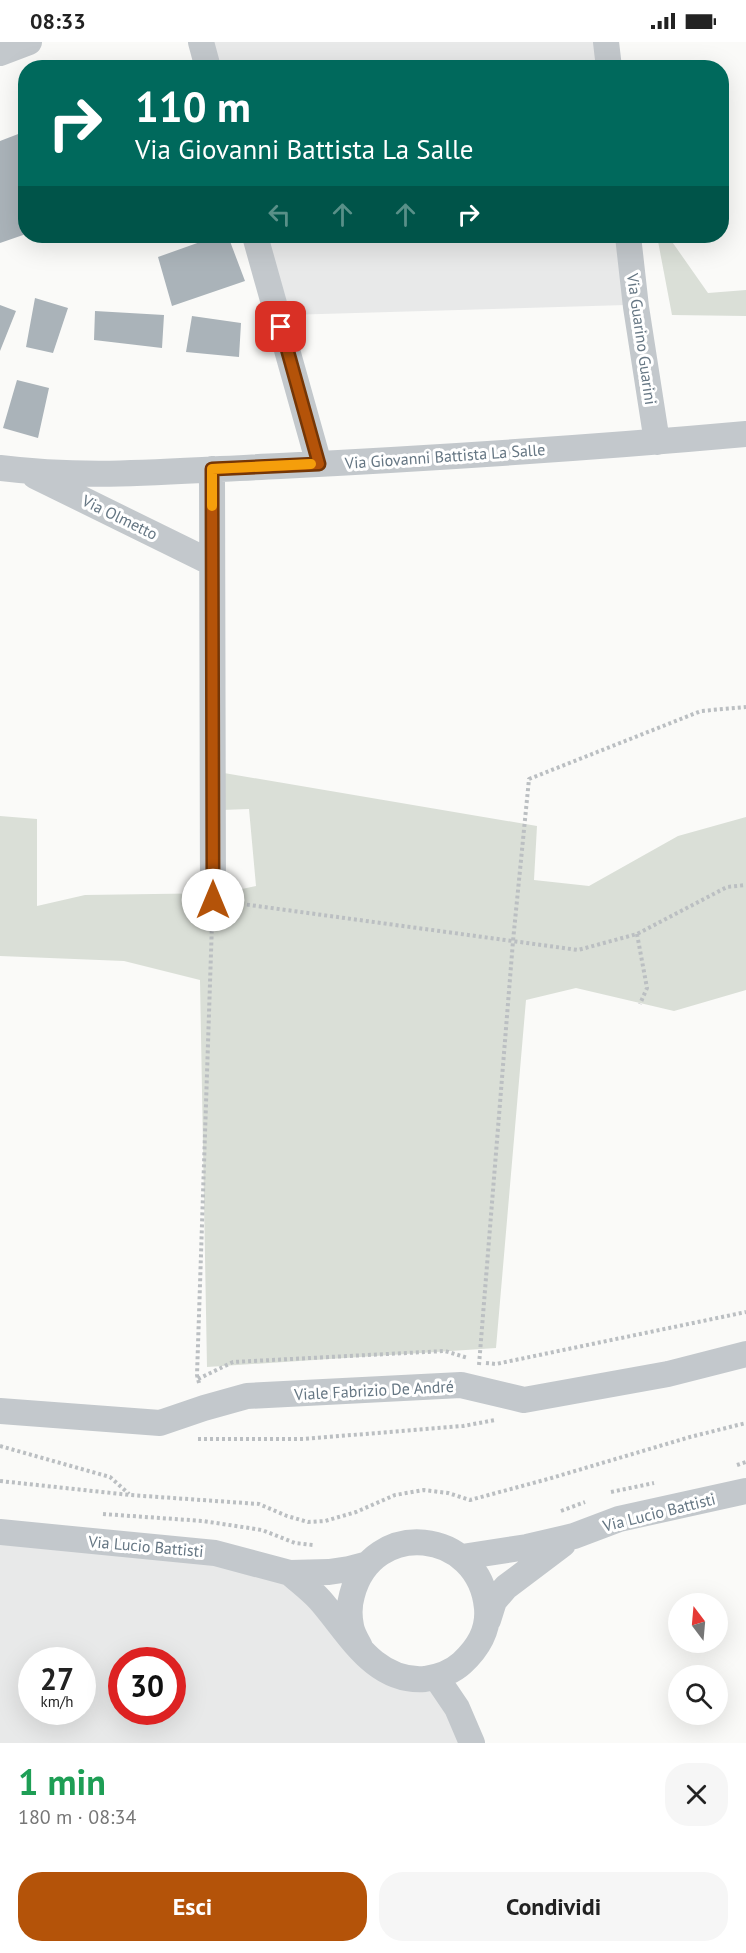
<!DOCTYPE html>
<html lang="it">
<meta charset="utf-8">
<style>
:root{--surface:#fff;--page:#f6f6f6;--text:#222;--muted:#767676;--accent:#b45309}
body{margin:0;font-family:"PT Sans",sans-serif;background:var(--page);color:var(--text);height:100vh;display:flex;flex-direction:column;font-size:22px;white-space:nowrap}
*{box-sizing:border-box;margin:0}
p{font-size:20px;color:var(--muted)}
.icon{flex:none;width:33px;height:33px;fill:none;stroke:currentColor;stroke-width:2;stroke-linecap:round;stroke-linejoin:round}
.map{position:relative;height:1701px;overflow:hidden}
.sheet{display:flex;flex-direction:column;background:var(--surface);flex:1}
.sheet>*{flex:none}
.guide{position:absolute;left:18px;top:18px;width:711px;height:183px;border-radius:24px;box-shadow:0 6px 24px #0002;background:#00695c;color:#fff;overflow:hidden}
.needle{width:39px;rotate:344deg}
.tools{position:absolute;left:668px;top:1551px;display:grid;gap:12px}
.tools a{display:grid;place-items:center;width:60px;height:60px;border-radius:50%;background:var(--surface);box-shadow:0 6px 24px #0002;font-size:30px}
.speed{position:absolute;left:18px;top:1605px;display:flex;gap:12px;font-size:30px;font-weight:700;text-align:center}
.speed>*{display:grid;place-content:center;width:78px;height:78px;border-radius:50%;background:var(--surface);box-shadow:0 6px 24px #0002;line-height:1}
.speed small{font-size:15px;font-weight:400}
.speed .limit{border:9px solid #d22;background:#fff;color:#111}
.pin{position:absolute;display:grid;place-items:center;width:51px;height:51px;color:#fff;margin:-26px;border-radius:12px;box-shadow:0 3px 9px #0006}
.me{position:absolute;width:66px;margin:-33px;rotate:0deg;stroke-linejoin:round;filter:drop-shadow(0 0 4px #0008)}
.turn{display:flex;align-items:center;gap:21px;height:126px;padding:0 18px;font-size:27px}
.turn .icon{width:78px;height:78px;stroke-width:2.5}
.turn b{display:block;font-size:42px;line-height:51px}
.lanes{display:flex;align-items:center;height:57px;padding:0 18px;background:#0003;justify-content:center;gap:30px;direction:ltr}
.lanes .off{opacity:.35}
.round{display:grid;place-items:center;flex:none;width:63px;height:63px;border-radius:24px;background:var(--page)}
.headline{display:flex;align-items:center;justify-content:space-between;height:102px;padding:0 18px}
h1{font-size:36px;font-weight:800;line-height:45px;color:#1e9e55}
.cta{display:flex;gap:12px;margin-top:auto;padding:12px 18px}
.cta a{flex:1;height:69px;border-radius:24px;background:var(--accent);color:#fff;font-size:24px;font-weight:800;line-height:69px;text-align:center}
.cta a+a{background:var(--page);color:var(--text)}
.status{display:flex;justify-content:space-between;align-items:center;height:42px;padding:0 30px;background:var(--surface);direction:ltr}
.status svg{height:16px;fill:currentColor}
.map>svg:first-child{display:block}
.built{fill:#e8e9e9;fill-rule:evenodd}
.green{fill:#dadfd7}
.building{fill:#aab3b9}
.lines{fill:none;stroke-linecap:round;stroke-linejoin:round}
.path{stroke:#bbbfc2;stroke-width:4;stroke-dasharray:3 3;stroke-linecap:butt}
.minor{stroke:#c3c8cc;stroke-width:26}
.route-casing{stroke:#753606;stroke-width:15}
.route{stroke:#b45309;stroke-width:10}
.slow{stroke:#f59e0b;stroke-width:10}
.labels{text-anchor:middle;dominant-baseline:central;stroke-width:6;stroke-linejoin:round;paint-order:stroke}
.street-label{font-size:16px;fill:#657683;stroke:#fff}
</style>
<div class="status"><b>08:33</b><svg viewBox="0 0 49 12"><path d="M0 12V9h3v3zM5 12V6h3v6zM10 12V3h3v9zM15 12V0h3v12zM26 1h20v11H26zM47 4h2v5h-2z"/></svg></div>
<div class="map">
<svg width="746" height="1701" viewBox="0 0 746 1701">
<rect width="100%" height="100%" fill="#fafaf8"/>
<path class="built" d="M212 0H595L598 25H219Z
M265 194H618L626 263 287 273Z
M0 1490 290 1531 360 1605 436 1635 472 1701H0ZM32 1618H82V1670H32ZM122 1618H172V1670H122Z"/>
<path class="green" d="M657 194H668L708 251 746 248V274L672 273Z
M224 731 537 784 534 838 589 844 678 794 746 775V948L674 969 576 946 526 958 496 1306 207 1325 200 938 124 919 0 914V774L37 777V864L85 853 223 851 256 844 249 767 221 768Z"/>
<path class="building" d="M26 89V192L0 201V99Z
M217 194H228L245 239 172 264 158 215Z
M35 256 68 266 53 311 26 305Z
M0 263 16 269 0 309Z
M95 269 164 273 162 306 94 298Z
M192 274 241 281 239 315 186 310Z
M17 338 49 346 38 396 3 386Z"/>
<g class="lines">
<path class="path" d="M235 861 578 908 637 892 727 845 746 843
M637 892 647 946 640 962
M486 1321 496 1322 746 1270
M479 1323 513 899 529 737 701 669 746 665
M198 1337 233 1320 445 1309 468 1316
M199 1341 197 1333 212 881
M198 1397H303L463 1384 495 1378
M0 1404 110 1435 129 1452
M737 1423 746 1420
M0 1439 130 1453 259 1462 287 1474 308 1480 325 1479 356 1470 395 1453 424 1448 448 1451 470 1458 548 1437 690 1395 746 1381
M611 1450 654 1441
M561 1469 585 1460
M103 1472 203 1479 262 1488 295 1501 313 1503"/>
<path class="minor" d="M201 0 208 26
M606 0 609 26
M0 11 29 0
M255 194 319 422
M628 194 636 265 657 400
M0 426C93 438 187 428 280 424 436 416 591 406 746 392
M212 427 213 858
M35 434 212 521
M0 1369 160 1381 204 1366 247 1354 461 1343 524 1358 668 1332 746 1312
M0 1490 215 1511 290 1531 329 1530 349 1527 368 1522
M462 1515 527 1505 574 1494 619 1477 746 1449
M290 1531C300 1540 311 1548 320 1558 349 1591 374 1641 425 1637 438 1635 451 1631 462 1621 478 1606 489 1589 487 1566 479 1486 372 1476 352 1553 349 1563 349 1574 351 1584 352 1591 357 1599 360 1605
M488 1578 494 1559 506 1545 563 1502
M436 1635 457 1666 472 1701"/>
</g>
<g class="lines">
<defs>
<path id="route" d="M213 858 212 427 319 422 281 285"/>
</defs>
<use href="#route" class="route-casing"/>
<use href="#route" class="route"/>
<path class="slow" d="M212 464V427L311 422"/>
</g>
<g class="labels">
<g class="street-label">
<text transform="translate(642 297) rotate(82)">Via Guarino Guarini</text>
<text transform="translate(445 414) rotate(-4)">Via Giovanni Battista La Salle</text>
<text transform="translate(120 475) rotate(26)">Via Olmetto</text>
<text transform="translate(374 1348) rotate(-3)">Viale Fabrizio De André</text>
<text transform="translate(659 1470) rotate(-14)">Via Lucio Battisti</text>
<text transform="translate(146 1504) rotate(5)">Via Lucio Battisti</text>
</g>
</g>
</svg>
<div class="tools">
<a><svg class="needle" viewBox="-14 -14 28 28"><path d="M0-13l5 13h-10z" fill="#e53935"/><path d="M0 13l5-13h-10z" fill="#767676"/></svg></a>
<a><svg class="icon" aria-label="search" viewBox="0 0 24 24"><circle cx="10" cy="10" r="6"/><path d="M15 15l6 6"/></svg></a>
</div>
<div class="speed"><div>27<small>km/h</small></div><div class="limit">30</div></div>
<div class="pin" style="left:281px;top:285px;background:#d93025"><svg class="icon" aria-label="arrive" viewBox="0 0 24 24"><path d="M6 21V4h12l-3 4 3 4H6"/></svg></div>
<svg class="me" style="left:213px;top:858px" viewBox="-20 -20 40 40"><circle r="19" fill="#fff"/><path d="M0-13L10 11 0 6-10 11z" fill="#b45309"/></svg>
<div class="guide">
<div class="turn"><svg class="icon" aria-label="right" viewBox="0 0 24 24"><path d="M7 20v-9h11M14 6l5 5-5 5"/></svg><div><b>110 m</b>Via Giovanni Battista La Salle</div></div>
<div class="lanes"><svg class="icon off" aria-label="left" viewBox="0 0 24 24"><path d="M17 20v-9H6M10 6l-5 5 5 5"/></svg><svg class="icon off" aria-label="ahead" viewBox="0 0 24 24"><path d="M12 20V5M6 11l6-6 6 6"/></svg><svg class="icon off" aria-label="ahead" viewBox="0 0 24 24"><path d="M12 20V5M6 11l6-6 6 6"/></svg><svg class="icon" aria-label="right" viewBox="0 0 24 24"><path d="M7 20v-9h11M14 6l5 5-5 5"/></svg></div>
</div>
</div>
<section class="sheet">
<div class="headline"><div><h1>1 min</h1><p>180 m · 08:34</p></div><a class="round"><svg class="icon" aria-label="close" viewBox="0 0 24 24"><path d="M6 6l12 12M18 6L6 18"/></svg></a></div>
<div class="cta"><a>Esci</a><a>Condividi</a></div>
</section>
